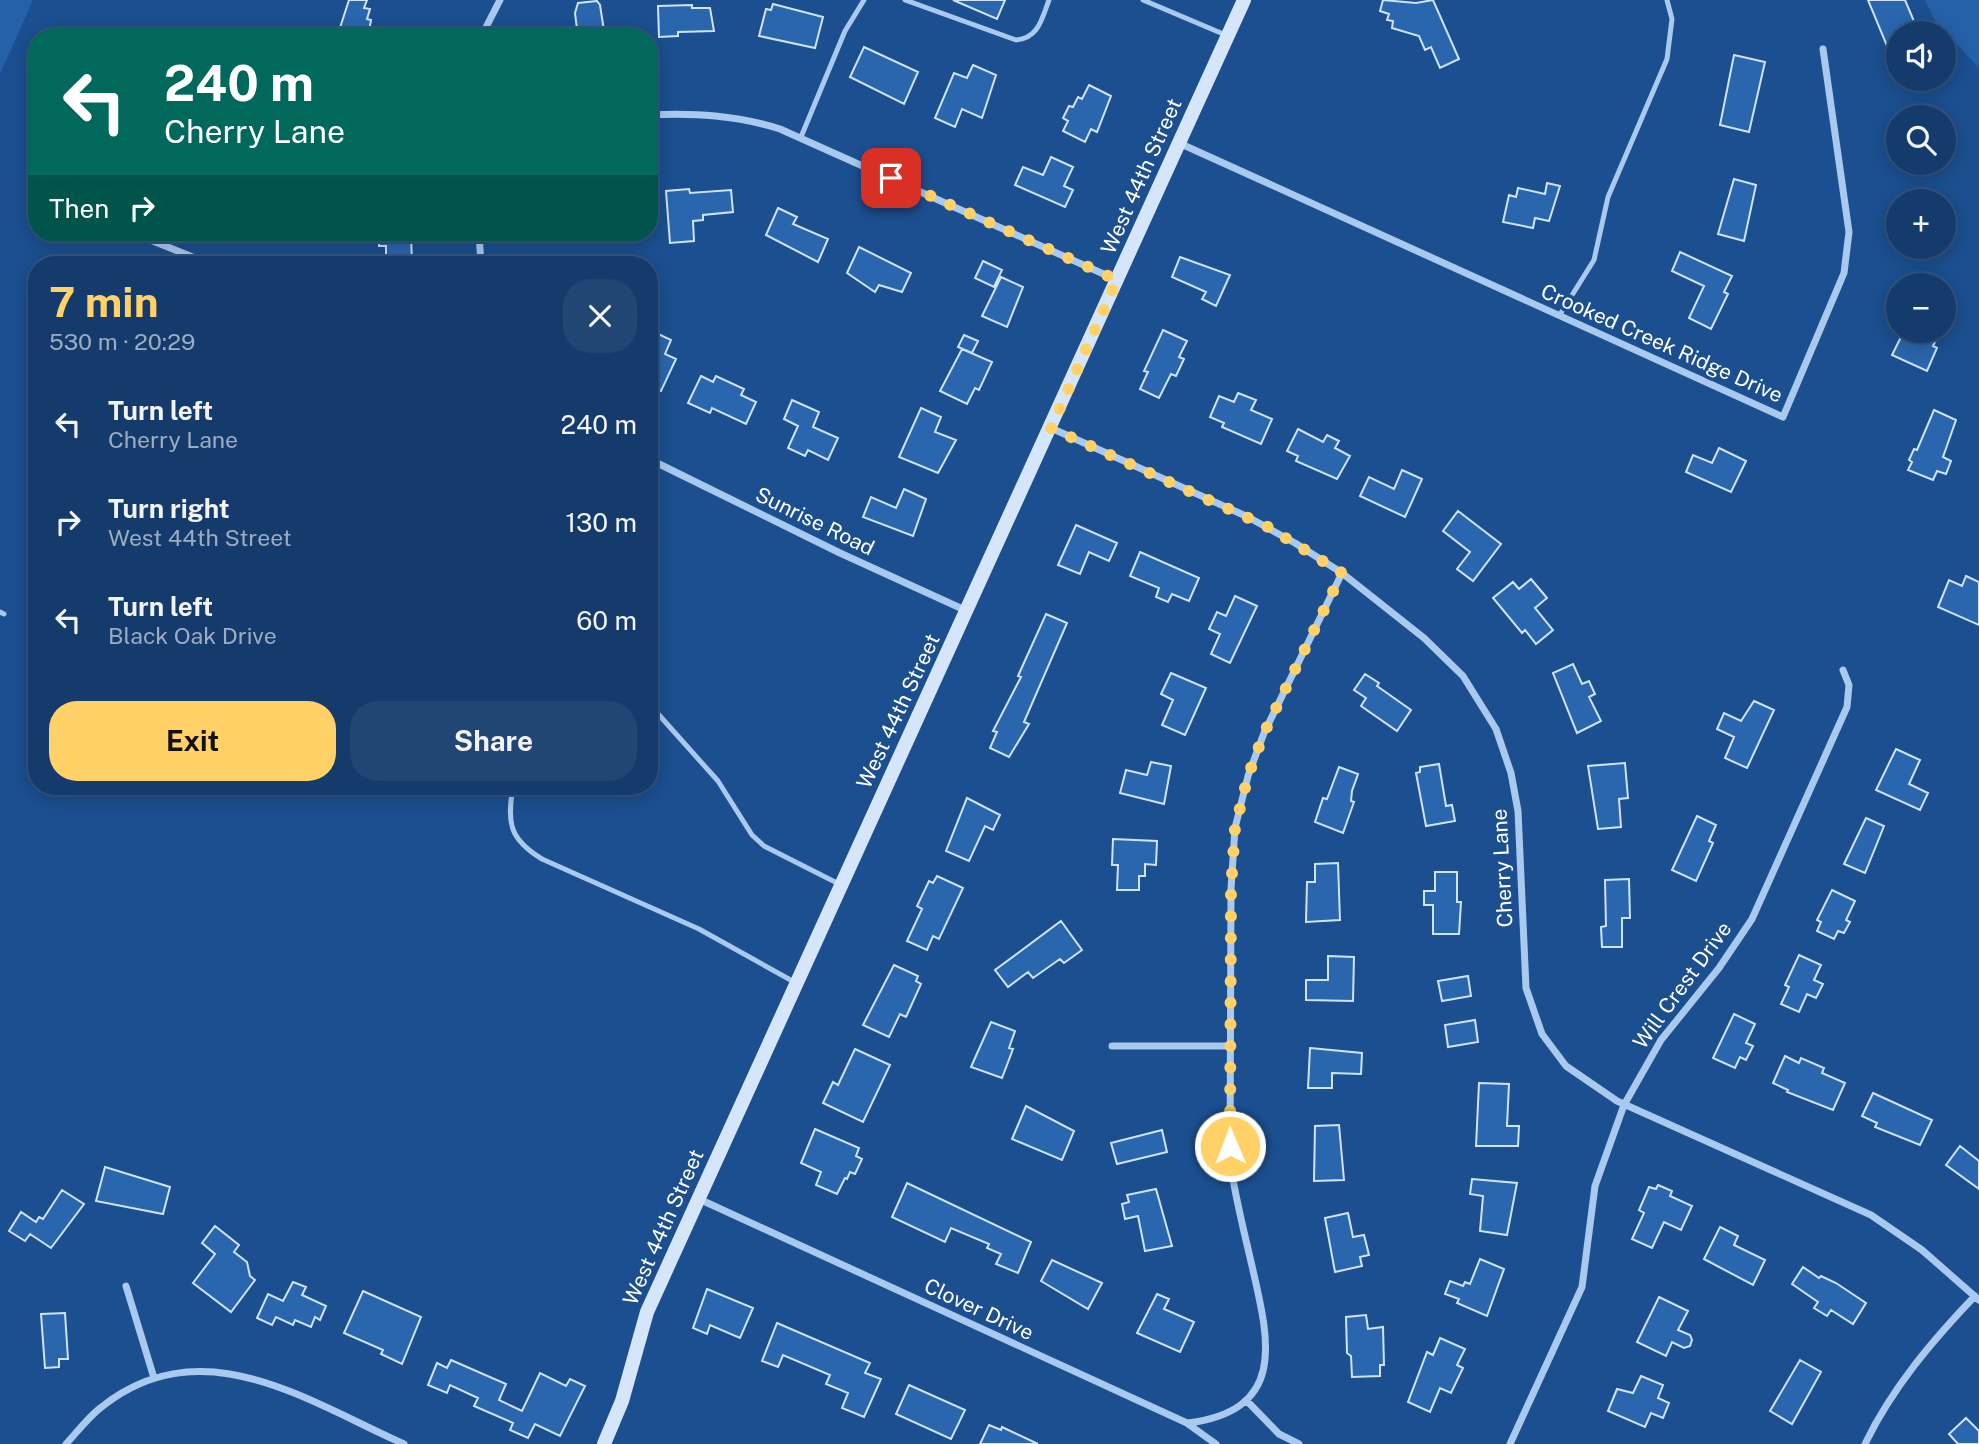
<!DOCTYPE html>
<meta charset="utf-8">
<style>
:root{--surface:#143b6b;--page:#214673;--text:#f1f3f6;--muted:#9dadc1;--line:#33557e;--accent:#ffd166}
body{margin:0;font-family:"Public Sans",sans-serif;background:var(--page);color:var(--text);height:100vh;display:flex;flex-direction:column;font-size:26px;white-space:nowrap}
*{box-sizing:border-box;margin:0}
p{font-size:23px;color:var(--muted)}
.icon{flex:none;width:38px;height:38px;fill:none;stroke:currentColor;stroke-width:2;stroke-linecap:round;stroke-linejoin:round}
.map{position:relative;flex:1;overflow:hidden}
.drawer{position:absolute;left:28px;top:256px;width:630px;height:539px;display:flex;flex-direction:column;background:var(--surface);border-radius:28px;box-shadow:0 4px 18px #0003,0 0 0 2px var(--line)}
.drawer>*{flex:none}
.banner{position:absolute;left:28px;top:28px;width:630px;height:214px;border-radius:28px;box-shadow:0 4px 18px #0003,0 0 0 2px var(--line);background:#00695c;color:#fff;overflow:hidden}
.tools{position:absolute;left:1886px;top:21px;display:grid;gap:14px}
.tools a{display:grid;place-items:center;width:70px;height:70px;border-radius:50%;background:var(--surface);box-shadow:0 4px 18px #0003,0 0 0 2px var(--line);font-size:35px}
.pin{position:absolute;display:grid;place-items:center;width:60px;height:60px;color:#fff;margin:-30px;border-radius:14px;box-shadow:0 4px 10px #0006}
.me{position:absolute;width:77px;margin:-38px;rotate:359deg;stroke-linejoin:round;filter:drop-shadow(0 0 5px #0008)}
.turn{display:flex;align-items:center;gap:24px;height:147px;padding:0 21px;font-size:32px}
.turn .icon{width:91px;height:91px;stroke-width:2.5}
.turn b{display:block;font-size:49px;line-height:60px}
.then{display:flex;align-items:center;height:66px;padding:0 21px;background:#0003;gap:14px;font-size:26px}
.round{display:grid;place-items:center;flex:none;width:74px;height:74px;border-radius:28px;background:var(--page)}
.head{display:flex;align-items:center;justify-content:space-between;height:119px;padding:0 21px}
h1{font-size:42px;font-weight:700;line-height:52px;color:var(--accent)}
.primary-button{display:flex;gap:14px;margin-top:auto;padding:14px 21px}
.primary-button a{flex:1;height:80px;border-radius:28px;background:var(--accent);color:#111;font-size:28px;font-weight:700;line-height:80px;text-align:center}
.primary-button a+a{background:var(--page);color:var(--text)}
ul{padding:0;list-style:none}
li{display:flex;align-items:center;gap:21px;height:98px;padding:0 21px}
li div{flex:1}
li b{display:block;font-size:26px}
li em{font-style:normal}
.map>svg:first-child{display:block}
.green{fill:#2461a8}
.building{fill:#2a66ad;stroke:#cfe3fa;stroke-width:2}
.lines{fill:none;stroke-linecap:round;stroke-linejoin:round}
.lane{stroke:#a9c9ee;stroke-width:5}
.street{stroke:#a9c9ee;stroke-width:7}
.secondary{stroke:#d6e6fa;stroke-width:14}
.route{stroke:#ffd166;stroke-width:12;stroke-dasharray:0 21.6}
.labels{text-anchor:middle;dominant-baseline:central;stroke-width:7;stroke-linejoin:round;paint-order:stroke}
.street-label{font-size:21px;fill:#fff;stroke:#1b4f8f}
</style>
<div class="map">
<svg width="1979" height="1444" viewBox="0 0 1979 1444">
<rect width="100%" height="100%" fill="#1b4f8f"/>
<path class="green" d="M0 0H33L0 74Z
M1925 0H1979V68L1935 21Z"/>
<path class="building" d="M349 0H367L364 8 370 9 367 19 371 20 368 37H337Z
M953 0H1005L997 19Z
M1383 0 1416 3 1433 0 1459 59 1440 68 1431 47 1425 50 1419 36 1392 28 1393 21 1387 20 1389 14 1380 11Z
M1868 0H1905L1919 33H1899V41L1887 46Z
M597 1 600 5 605 37H578L575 13 578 3Z
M773 4 823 17 815 48 759 36 766 9 771 10Z
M692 5V8H710L714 31 678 32V36L659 37 658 6Z
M864 47 918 72 904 104 850 77Z
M1734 55 1765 62 1749 132 1720 125Z
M973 65 996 75 982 118 962 109 955 127 935 118 954 73 967 78Z
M1089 85 1111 96 1097 132 1091 129 1085 142 1063 131 1068 121 1063 118 1069 106 1073 107 1078 97 1082 99Z
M1051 157 1073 167 1064 186 1073 190 1065 207 1015 185 1023 167 1043 175Z
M1734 179 1756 185 1744 241 1718 234Z
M1547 183 1560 186 1549 221 1535 218 1533 228 1503 222 1509 195 1516 197 1518 188 1545 194Z
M689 189 690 193 731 190 733 212 703 215V220L693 221 694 241 670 243 666 191Z
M778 208 797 217 793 224 828 239 818 262 766 235Z
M379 233H411L412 264H386V246H379Z
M859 247 911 273 902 292 879 285 875 292 847 273Z
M1680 252 1732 276 1724 292 1728 294 1711 329 1689 318 1704 286 1672 271Z
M1180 257 1230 275 1216 306 1202 299 1206 292 1172 277Z
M983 261 1002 270 994 287 975 278Z
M1001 277 1023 287 1007 327 982 316Z
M1163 330 1187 341 1179 357 1184 359 1176 376 1171 374 1159 398 1140 389 1148 372 1144 371Z
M1904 331H1940L1933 346 1937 348 1927 371 1892 355Z
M654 332 671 340 665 354 676 359 661 391 649 386V342Z
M964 335 978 341 972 353 958 347Z
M962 349 992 362 979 390 975 388 967 404 940 391Z
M701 376 713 382 716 376 744 389 741 395 756 402 746 424 712 408 710 413 688 403Z
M1238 393 1256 400 1251 410 1272 419 1261 444 1222 427 1224 423 1210 417 1219 396 1234 402Z
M792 400 819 412 813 427 838 438 828 460 808 450 805 456 788 448 798 426 784 419Z
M921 408 941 417 935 432 956 440 938 473 899 457Z
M1934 410 1956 420 1943 457 1951 461 1946 474 1937 471 1933 480 1908 470 1912 462 1909 460 1914 449 1917 450Z
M1298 429 1323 442 1327 435 1339 441 1335 448 1350 456 1337 479 1296 461 1298 456 1287 451Z
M1719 448 1746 461 1731 492 1686 472 1693 455 1712 463Z
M1402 470 1422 479 1405 517 1360 496 1369 477 1394 489Z
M904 489 926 499 913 536 863 517 871 497 896 508Z
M1458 511 1501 544 1473 581 1457 569 1470 552 1443 531Z
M1076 525 1117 543 1109 561 1089 552 1080 574 1058 565Z
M1140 552 1199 578 1189 601 1172 594 1168 602 1156 597 1159 588 1130 576Z
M1966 576 1979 582V625L1938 607 1949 580 1962 586Z
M1531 579 1547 598 1535 608 1553 630 1536 644 1525 630 1522 633 1493 598 1513 582 1519 589Z
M1235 596 1257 606 1230 663 1211 654 1220 634 1209 629 1217 612 1226 616Z
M1046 614 1067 623 1024 722 1029 724 1009 757 990 748 997 732 993 731 1021 677 1018 676Z
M1573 664 1582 684 1589 681 1595 694 1589 697 1601 721 1577 733 1553 673Z
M1171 673 1206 688 1185 735 1162 725 1173 700 1161 694Z
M1365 674 1379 683 1377 686 1411 710 1397 731 1361 706 1366 698 1354 690Z
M1754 701 1774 710 1747 768 1725 758 1734 737 1717 729 1724 713 1741 721Z
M1896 749 1920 760 1909 784 1928 793 1920 810 1876 790Z
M1151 762 1171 766 1164 804 1120 793 1126 770 1147 775Z
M1625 763 1628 798 1619 799 1621 827 1598 829 1588 766Z
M1439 764 1446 806 1452 805 1455 821 1426 826 1416 773 1420 772V767Z
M1339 767 1358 774 1352 791 1351 801 1354 802 1343 833 1315 822 1323 798 1327 799Z
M967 798 1000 815 993 830 985 826 969 861 946 851Z
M1697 816 1716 825 1709 841 1713 843 1696 881 1672 870Z
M1866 818 1884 826 1865 873 1844 864Z
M1113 839 1157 841 1156 865 1145 864V876H1139V890H1117L1118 865H1112Z
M1338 863 1340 920 1306 922 1307 882H1315V864Z
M1435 872H1457V902H1461L1459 934H1433V905H1424V891H1435Z
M937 876 963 888 939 939 933 936 927 950 907 941 922 909 917 906 929 881 933 883Z
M1629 879 1630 918H1622V947H1602L1601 927 1606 926 1605 880Z
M1832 890 1855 901 1846 920 1850 922 1844 933 1838 931 1834 939 1817 931 1821 922 1817 920Z
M1061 921 1082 950 1064 963 1060 959 1033 978 1028 972 1008 987 995 970Z
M1799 955 1821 965 1814 980 1823 984 1816 998 1807 994 1799 1012 1781 1004 1789 987 1785 985Z
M1328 956 1354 957 1353 1001 1306 1000V980H1328Z
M894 965 918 976 916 981 921 984 906 1017 900 1014 889 1037 863 1025Z
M1468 976 1471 996 1442 1001 1438 981Z
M1734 1014 1755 1024 1746 1043 1753 1046 1746 1060 1740 1057 1735 1068 1713 1058Z
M1475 1020 1478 1042 1448 1047 1445 1025Z
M991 1022 1015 1031 1009 1048 1013 1049 1002 1078 971 1067Z
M1310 1048 1362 1053 1361 1074 1332 1073V1088H1308Z
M855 1049 890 1065 863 1122 823 1103 833 1082 838 1085Z
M1785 1056 1799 1063 1801 1058 1824 1068 1822 1073 1845 1083 1833 1110 1787 1092 1788 1090 1773 1083Z
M1479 1083 1509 1084 1507 1126H1519L1518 1146H1476Z
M1873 1093 1932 1120 1920 1145 1875 1127 1877 1123 1862 1116Z
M1026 1106 1074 1131 1062 1160 1012 1139Z
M1339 1125 1344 1180 1314 1181 1315 1126Z
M815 1129 859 1148 856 1156 862 1159 855 1174 850 1172 847 1179 845 1178 837 1194 816 1185 821 1172 801 1163Z
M1162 1130 1167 1152 1117 1164 1111 1143Z
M1960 1146 1979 1161V1189L1946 1165Z
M105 1167 170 1187 163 1214 96 1201Z
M1472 1179 1517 1183 1507 1235 1480 1231 1483 1196 1470 1194Z
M907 1183 1031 1242 1018 1273 996 1264 1001 1254 987 1248 989 1244 951 1228 945 1242 892 1217Z
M1658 1185 1672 1191 1670 1196 1692 1206 1681 1230 1664 1222 1652 1248 1632 1239 1644 1213 1639 1210 1649 1187 1656 1189Z
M1156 1189 1172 1246 1145 1251 1138 1216 1125 1219 1122 1204 1129 1202 1127 1195Z
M62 1190 84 1204 51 1248 30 1234 25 1241 9 1231 21 1212 36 1222 39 1217 43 1219Z
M1348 1213 1353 1237 1364 1235 1369 1255 1360 1257 1362 1266 1335 1272 1325 1218Z
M215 1226 239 1245 234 1252 247 1262 250 1276 255 1280 231 1312 193 1283 215 1254 202 1243Z
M1720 1227 1738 1236 1734 1245 1765 1260 1753 1285 1704 1259Z
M1480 1259 1504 1269 1487 1316 1457 1303 1459 1299 1445 1294 1450 1281 1463 1286 1465 1282 1470 1284Z
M1052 1260 1102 1283 1088 1309 1041 1281Z
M1803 1267 1819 1278 1821 1276 1836 1283 1866 1303 1853 1324 1831 1310 1827 1316 1814 1308 1818 1302 1792 1284Z
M293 1282 306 1287 302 1295 326 1306 320 1320 315 1317 311 1327 295 1320 293 1325 276 1317 272 1325 257 1318 268 1294 283 1301Z
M707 1289 753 1308 740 1338 710 1325 707 1334 693 1328Z
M363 1291 421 1317 402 1364 381 1354 383 1350 344 1333Z
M1157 1294 1169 1299 1164 1309 1194 1322 1180 1352 1137 1333Z
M1659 1297 1688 1311 1678 1330 1690 1335 1692 1340 1690 1346 1684 1348 1672 1342 1666 1356 1637 1342Z
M65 1313 68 1359H59V1367L45 1368 41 1314Z
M1366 1315 1368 1329 1383 1327 1384 1365H1380V1376L1352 1377 1351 1356 1347 1353 1346 1317Z
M777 1323 870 1363 865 1373 881 1379 864 1417 842 1408 848 1393 826 1384 830 1375 783 1355 778 1367 762 1361Z
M1440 1338 1465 1349 1457 1365 1463 1368 1451 1393 1440 1388 1430 1412 1408 1402 1427 1352 1433 1355Z
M451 1360 506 1384 499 1400 522 1411 540 1373 566 1386 570 1379 585 1386 560 1436 535 1424 528 1438 510 1430 513 1423 474 1406 478 1398 450 1385 447 1393 428 1385 437 1363 447 1368Z
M1800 1360 1821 1372 1792 1424 1770 1411Z
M1641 1376 1663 1385 1658 1398 1669 1403 1663 1418 1651 1413 1645 1427 1608 1411 1617 1389 1633 1393Z
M909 1385 965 1410 951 1439 896 1414Z
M1966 1418 1979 1431V1444H1958L1949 1434Z
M989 1425 1001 1430 1002 1427 1038 1444H980Z"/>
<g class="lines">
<path class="lane" d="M905 0 1016 40C1039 38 1042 18 1049 0
M1143 0 1228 36
M801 137 845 31 864 0
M1559 316 1594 260 1608 197 1667 59 1672 19 1667 0
M0 612 4 614
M649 702 659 715
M649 717 659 715 718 781 752 835 764 846 839 884
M513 786C507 823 509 839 542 859L699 929 796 983"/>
<path class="street" d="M481 37 500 0
M649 115C695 113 736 115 780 129L1117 280
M1179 143 1783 417 1844 273 1849 232 1823 49
M133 233 210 264
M479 233 481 264
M1051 428 1248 517 1295 543 1342 573 1424 638 1463 676 1496 729 1511 773 1518 811 1526 988 1542 1034 1566 1066 1617 1101 1871 1215 1922 1250 1979 1300
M649 459 840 553 967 611
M1112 1046H1229
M699 1199 1187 1423C1288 1411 1269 1340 1252 1266 1244 1231 1235 1197 1230 1161L1231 889 1235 828 1248 776 1264 733 1342 573
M126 1286 154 1378
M1247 1401 1279 1434 1299 1444
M1188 1424 1216 1444
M66 1444C77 1432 87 1419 99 1409 200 1326 305 1400 404 1444
M1510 1444 1582 1287 1595 1186 1624 1105 1661 1040 1719 968 1752 919 1847 707 1849 685 1843 670
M1865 1444C1892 1388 1932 1341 1975 1296"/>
<path class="secondary" d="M604 1444 622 1401 647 1312 1244 0"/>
</g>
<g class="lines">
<path class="route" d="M891 178 1117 280 1051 428 1268 527 1342 573 1264 733 1248 776 1235 828 1231 889 1230 1146"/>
</g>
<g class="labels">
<g class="street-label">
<text transform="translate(1141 176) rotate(-66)">West 44th Street</text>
<text transform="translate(1662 343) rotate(24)">Crooked Creek Ridge Drive</text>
<text transform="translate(815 521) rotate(26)">Sunrise Road</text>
<text transform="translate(898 711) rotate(-65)">West 44th Street</text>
<text transform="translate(1502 868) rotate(-93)">Cherry Lane</text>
<text transform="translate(1682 985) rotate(-54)">Will Crest Drive</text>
<text transform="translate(663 1227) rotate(-66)">West 44th Street</text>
<text transform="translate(979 1309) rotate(25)">Clover Drive</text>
</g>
</g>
</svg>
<div class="tools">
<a><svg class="icon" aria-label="sound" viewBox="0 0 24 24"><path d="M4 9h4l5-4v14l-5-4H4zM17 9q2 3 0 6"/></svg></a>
<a><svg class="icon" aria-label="search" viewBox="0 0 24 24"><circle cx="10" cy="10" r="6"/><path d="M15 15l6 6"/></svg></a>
<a>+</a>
<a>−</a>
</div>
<div class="pin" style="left:891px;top:178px;background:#d93025"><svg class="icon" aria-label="arrive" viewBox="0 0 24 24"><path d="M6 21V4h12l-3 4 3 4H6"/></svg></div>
<svg class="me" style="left:1230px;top:1146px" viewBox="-20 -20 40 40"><circle r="17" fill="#ffd166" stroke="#fff" stroke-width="3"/><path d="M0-11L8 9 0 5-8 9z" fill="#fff"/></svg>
<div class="banner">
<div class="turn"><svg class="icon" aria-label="left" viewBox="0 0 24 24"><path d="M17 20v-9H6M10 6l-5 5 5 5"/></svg><div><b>240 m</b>Cherry Lane</div></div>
<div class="then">Then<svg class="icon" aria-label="right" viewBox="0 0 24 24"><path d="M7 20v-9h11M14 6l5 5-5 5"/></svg></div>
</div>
<section class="drawer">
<div class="head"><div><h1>7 min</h1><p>530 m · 20:29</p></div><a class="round"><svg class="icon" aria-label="close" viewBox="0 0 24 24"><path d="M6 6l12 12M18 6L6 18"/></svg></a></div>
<ul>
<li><svg class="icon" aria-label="left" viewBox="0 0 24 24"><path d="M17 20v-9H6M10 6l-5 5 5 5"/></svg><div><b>Turn left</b><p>Cherry Lane</p></div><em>240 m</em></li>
<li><svg class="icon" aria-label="right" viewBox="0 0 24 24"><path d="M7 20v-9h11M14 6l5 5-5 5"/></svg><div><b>Turn right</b><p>West 44th Street</p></div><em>130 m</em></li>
<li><svg class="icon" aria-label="left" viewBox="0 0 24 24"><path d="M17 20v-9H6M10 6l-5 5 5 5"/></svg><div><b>Turn left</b><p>Black Oak Drive</p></div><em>60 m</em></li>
</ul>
<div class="primary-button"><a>Exit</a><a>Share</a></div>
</section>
</div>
